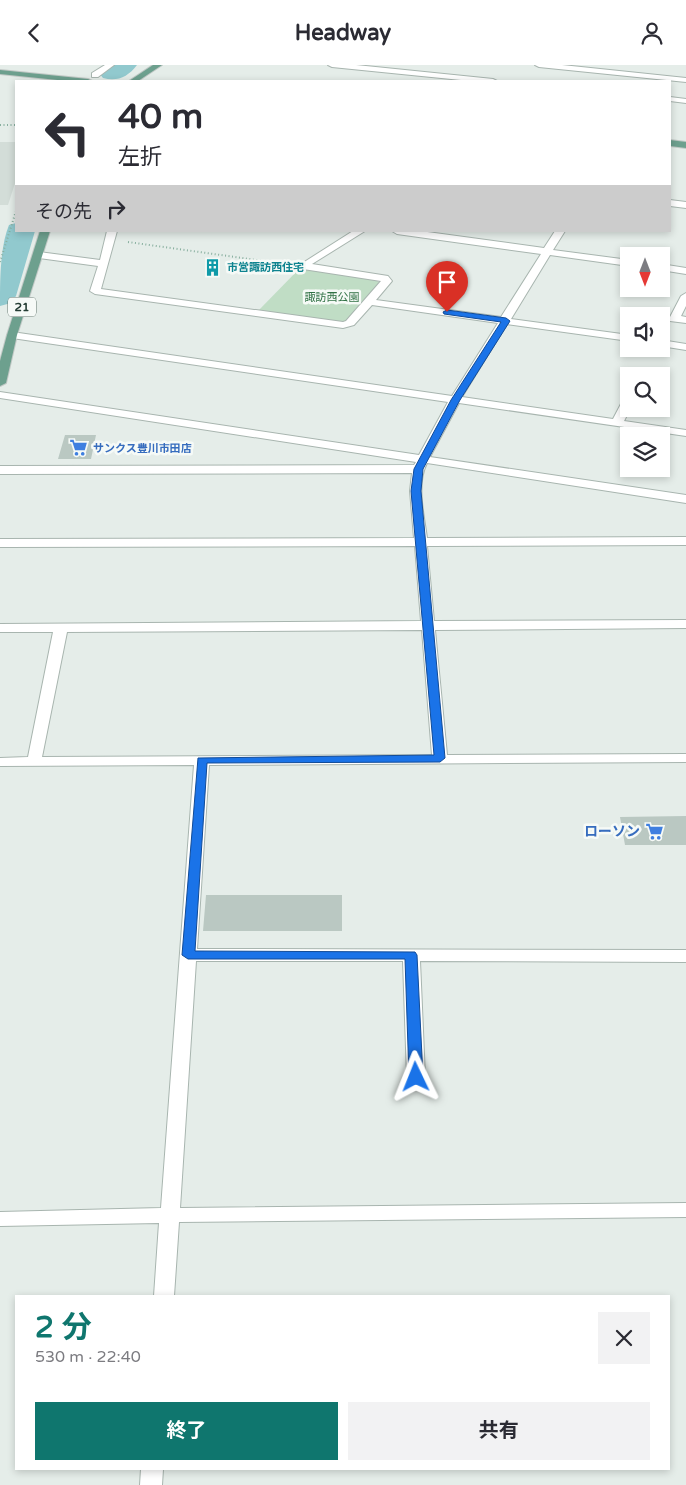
<!DOCTYPE html>
<html lang="ja">
<meta charset="utf-8">
<style>
:root{--surface:#fff;--page:#f2f2f3;--text:#2b2b33;--muted:#7c7c81;--accent:#0f766e}
body{margin:0;font-family:"Varela Round","Noto Sans JP",sans-serif;background:var(--page);color:var(--text);height:100vh;display:flex;flex-direction:column;font-size:19px;white-space:nowrap}
*{box-sizing:border-box;margin:0}
p{font-size:16px;color:var(--muted)}
.icon{flex:none;width:28px;height:28px;fill:none;stroke:currentColor;stroke-width:2;stroke-linecap:round;stroke-linejoin:round}
.map{position:relative;flex:1;overflow:hidden}
.drawer{position:absolute;left:15px;top:1230px;width:655px;height:175px;display:flex;flex-direction:column;background:var(--surface);border-radius:0px;box-shadow:0 2px 8px #0003}
.drawer>*{flex:none}
.banner{position:absolute;left:15px;top:15px;width:656px;height:152px;border-radius:0px;box-shadow:0 2px 8px #0003;background:#fff;color:var(--text);overflow:hidden}
.needle{width:32px;rotate:180deg}
.tools{position:absolute;left:620px;top:182px;display:grid;gap:10px}
.tools a{display:grid;place-items:center;width:50px;height:50px;border-radius:0px;background:var(--surface);box-shadow:0 2px 8px #0003;font-size:25px}
.pin{position:absolute;display:grid;place-items:center;width:42px;height:42px;color:#fff;margin:-51px -21px;border-radius:50% 50% 50% 0;rotate:-45deg;box-shadow:0 0 5px #0007}
.pin .icon{rotate:45deg}
.me{position:absolute;width:55px;margin:-28px;rotate:358deg;stroke-linejoin:round;filter:drop-shadow(0 0 4px #0008)}
.turn{display:flex;align-items:center;gap:18px;height:105px;padding:0 20px;font-size:22px}
.turn .icon{width:65px;height:65px;stroke-width:2.5}
.turn b{display:block;font-size:35px;line-height:42px}
.then{display:flex;align-items:center;height:48px;padding:0 20px;background:#0003;gap:10px;font-size:19px}
.round{display:grid;place-items:center;flex:none;width:52px;height:52px;border-radius:0px;background:var(--page)}
.summary{display:flex;align-items:center;justify-content:space-between;height:85px;padding:0 20px}
h1{font-size:30px;font-weight:700;line-height:38px;color:var(--accent)}
.button{display:flex;gap:10px;margin-top:auto;padding:10px 20px}
.button a{flex:1;height:58px;border-radius:0px;background:var(--accent);color:#fff;font-size:20px;font-weight:700;line-height:58px;text-align:center}
.button a+a{background:var(--page);color:var(--text)}
header{display:flex;justify-content:space-between;align-items:center;height:65px;padding:0 20px;background:var(--surface);font-size:22px;font-weight:700}
.map>svg:first-child{display:block}
.built{fill:#d3ddd8}
.green{fill:#c0ddc5}
.lines{fill:none;stroke-linecap:round;stroke-linejoin:round}
.river{fill:#91c9ce;fill-rule:evenodd}
.building{fill:#bac8c2}
.minor-casing{stroke:#a8b5af;stroke-width:2}
.major-casing{stroke:#c2c9c6;stroke-width:2}
.path{stroke:#88af9f;stroke-width:2;stroke-dasharray:1 2.5;stroke-linecap:butt}
.minor{fill:#fff;fill-rule:evenodd}
.major{fill:#6da08e;fill-rule:evenodd}
.route{fill:#1a73e8;stroke:#114b97}
.labels{text-anchor:middle;dominant-baseline:central;stroke-width:5;stroke-linejoin:round;paint-order:stroke}
.far-culture-label{font-size:11px;font-weight:bold;fill:#0d838f;stroke:#f6faf7;text-anchor:start}
.far-park-label{font-size:11px;fill:#327246;stroke:#f6faf7}
.far-shop-label{font-size:11px;font-weight:bold;fill:#366cbe;stroke:#f6faf7;text-anchor:start}
.shield{fill:#f6faf7;stroke:#64766f;stroke-width:1}
.shield-label{font-size:12px;font-weight:bold;fill:#253e35}
.shop-label{font-size:14px;font-weight:bold;fill:#366cbe;stroke:#f6faf7;text-anchor:end}
</style>
<header><svg class="icon" aria-label="back" viewBox="0 0 24 24"><path d="M15 5l-7 7 7 7"/></svg>Headway<svg class="icon" aria-label="person" viewBox="0 0 24 24"><circle cx="12" cy="8" r="4"/><path d="M4 21q1-7 8-7t8 7"/></svg></header>
<div class="map">
<svg width="686" height="1420" viewBox="0 0 686 1420">
<rect width="100%" height="100%" fill="#e5ede9"/>
<path class="built" d="M0 77H16V115L8 140H0Z"/>
<path class="green" d="M300 203 376 214 379 218 347 256 338 257 258 246Z"/>
<g class="lines">
<path class="river" d="M107 0H137C128 12 117 17 103 13L99 8Z
M16 158V166H35L16 231 11 238 0 241C0 215 0 182 9 160Z"/>
</g>
<path class="building" d="M65 370H96L91 394H58Z
M686 751V780H625L620 752Z
M206 830H342V866H203Z"/>
<g class="lines">
<defs>
<path id="minor" d="M105 0H114L98 12H92V8Z
M328 0H356L493 14 497 16H471L332 2Z
M535 0H562L686 13V17L539 2Z
M670 32 686 34V38L670 36Z
M670 135 686 137V143L670 141Z
M107 166H117L101 224 343 257 346 256 381 216 303 204 298 201 353 166H365L312 199 388 211 392 216 376 235 501 252 541 189 397 169 392 166H420L544 183 555 166H565L553 185 629 195V201L550 190 511 254 629 270V276L507 259 462 332 613 354 623 335 629 332 630 344 624 356 686 365V371L459 338 430 392 686 430V438L427 398C416 419 424 450 427 473L686 472V480L427 481 434 556 686 555V563L435 565 447 690 686 689V697L209 700 197 884 686 885V897L420 896 425 1012 422 1016 416 1018 410 1016 407 1012 403 896H196L180 1143 686 1138V1152L179 1157 174 1231H154L159 1158 0 1161V1147L161 1143 194 700 0 701V693L28 692 53 567H0V559L421 556 415 481 0 482V474L414 473 410 426 412 408 0 409V401L414 400 416 397 0 333V327L419 390 448 337 12 273 7 270 12 267 452 331 498 258 372 240 354 260 343 263 95 229 90 226 98 201 39 193 34 190 39 187 100 195ZM422 565 432 690 42 692 67 567Z
M661 199 686 203V209L661 205Z
M686 228V241L681 251 686 252V258L670 256 669 254 681 231Z
M661 275 686 279V285L661 281Z
M141 1404H163L162 1420H140Z"/>
<path id="major" d="M153 0H162L138 16H129Z
M0 5 88 14 92 16H67L0 9Z
M670 75 686 77V83L670 81Z
M40 166H50L17 270 6 318 0 321V296L7 270Z"/>
</defs>
<use href="#minor" class="minor-casing"/>
<use href="#major" class="major-casing"/>
<path class="path" d="M0 60H16
M128 177 285 199
M0 197 16 146"/>
<use href="#minor" class="minor"/>
<use href="#major" class="major"/>
</g>
<path class="route" d="M447 245 506 253 510 256 460 335 423 404 421 426 445 693 440 697 207 698 195 886 415 887 417 890 423 1012 421 1016H411L409 1012 405 894H188L182 890 198 693 434 690 411 426 414 404 451 335 501 257 444 249 443 247Z"/>
<defs>
<symbol id="building-bare" viewBox="-9 -9 18 18"><path d="M-4-6H4V6H1V3H-1V6H-4ZM-2.5-4.3h1.7v1.8h-1.7ZM.8-4.3h1.7v1.8H.8ZM-2.5-1h1.7V.8h-1.7ZM.8-1h1.7V.8H.8Z" fill="#0f9aa8" stroke="#f6faf7" stroke-width="2.5" paint-order="stroke"/></symbol>
<symbol id="supermarket-bare" viewBox="-9 -9 18 18"><path d="M-6-5.5h2.5l.6 2H6L4.5 2H-2.5L-4.4-4H-6ZM-1.5 3.2a1.3 1.3 0 1 0 .1 0ZM3 3.2a1.3 1.3 0 1 0 .1 0Z" fill="#3f7fe0" stroke="#f6faf7" stroke-width="2.5" paint-order="stroke"/></symbol>
</defs>
<g fill-rule="evenodd">
<use href="#building-bare" x="200" y="190" width="25" height="25"/>
<use href="#supermarket-bare" x="66" y="370" width="25" height="25"/>
<use href="#supermarket-bare" x="642" y="754" width="25" height="25"/>
</g>
<g class="labels">
<g class="far-culture-label">
<text x="227" y="202">市営諏訪西住宅</text>
</g>
<g class="far-park-label">
<text x="332" y="232">諏訪西公園</text>
</g>
<g class="far-shop-label">
<text x="93" y="383">サンクス豊川市田店</text>
</g>
<rect class="shield" x="8" y="232.5" width="28" height="19" rx="4"/>
<g class="shield-label">
<text x="22" y="242">21</text>
</g>
<g class="shop-label">
<text x="640" y="766">ローソン</text>
</g>
</g>
</svg>
<div class="tools">
<a><svg class="needle" viewBox="-14 -14 28 28"><path d="M0-13l5 13h-10z" fill="#e53935"/><path d="M0 13l5-13h-10z" fill="#7c7c81"/></svg></a>
<a><svg class="icon" aria-label="sound" viewBox="0 0 24 24"><path d="M4 9h4l5-4v14l-5-4H4zM17 9q2 3 0 6"/></svg></a>
<a><svg class="icon" aria-label="search" viewBox="0 0 24 24"><circle cx="10" cy="10" r="6"/><path d="M15 15l6 6"/></svg></a>
<a><svg class="icon" aria-label="layers" viewBox="0 0 24 24"><path d="M12 4l9 5-9 5-9-5zM3 14l9 5 9-5"/></svg></a>
</div>
<div class="pin" style="left:447px;top:247px;background:#d93025"><svg class="icon" aria-label="arrive" viewBox="0 0 24 24"><path d="M6 21V4h12l-3 4 3 4H6"/></svg></div>
<svg class="me" style="left:416px;top:1012px" viewBox="-20 -20 40 40"><path d="M0-17L14 15 0 8-14 15z" fill="#1a73e8" stroke="#fff" stroke-width="4"/></svg>
<div class="banner">
<div class="turn"><svg class="icon" aria-label="left" viewBox="0 0 24 24"><path d="M17 20v-9H6M10 6l-5 5 5 5"/></svg><div><b>40 m</b>左折</div></div>
<div class="then">その先<svg class="icon" aria-label="right" viewBox="0 0 24 24"><path d="M7 20v-9h11M14 6l5 5-5 5"/></svg></div>
</div>
<section class="drawer">
<div class="summary"><div><h1>2 分</h1><p>530 m · 22:40</p></div><a class="round"><svg class="icon" aria-label="close" viewBox="0 0 24 24"><path d="M6 6l12 12M18 6L6 18"/></svg></a></div>
<div class="button"><a>終了</a><a>共有</a></div>
</section>
</div>
